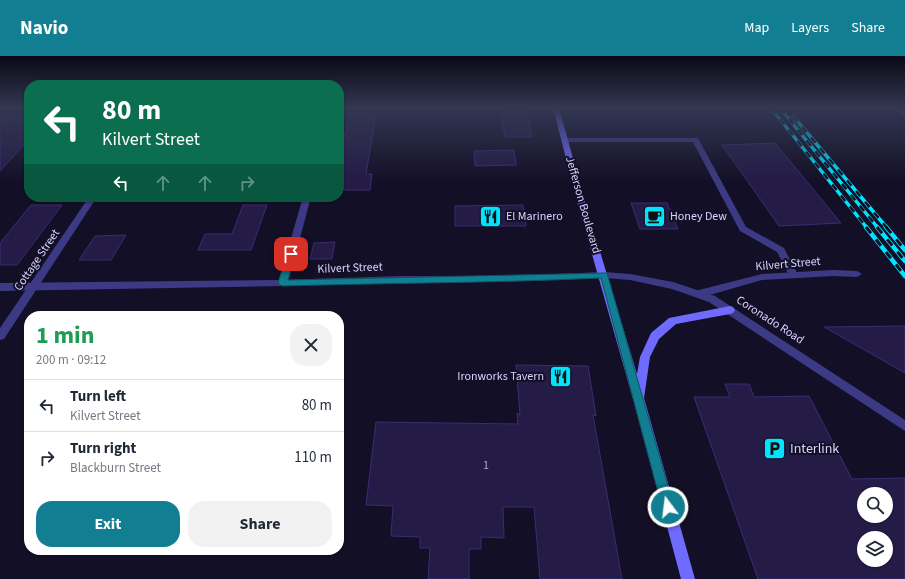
<!DOCTYPE html>
<meta charset="utf-8">
<style>
:root{--surface:#fff;--page:#f2f2f3;--text:#1f2937;--muted:#747a83;--line:#e0e1e3;--accent:#117e91}
body{margin:0;font-family:"Source Sans 3",sans-serif;background:var(--page);color:var(--text);height:100vh;display:flex;flex-direction:column;font-size:15px;white-space:nowrap}
*{box-sizing:border-box;margin:0}
p{font-size:13px;color:var(--muted)}
.icon{flex:none;width:22px;height:22px;fill:none;stroke:currentColor;stroke-width:2;stroke-linecap:round;stroke-linejoin:round}
.map{position:relative;flex:1;overflow:hidden}
.panel{position:absolute;left:24px;top:255px;width:320px;height:244px;display:flex;flex-direction:column;background:var(--surface);border-radius:16px;box-shadow:0 1px 3px #0004}
.panel>*{flex:none}
.guide{position:absolute;left:24px;top:24px;width:320px;height:122px;border-radius:16px;box-shadow:0 1px 3px #0004;background:#0b6e4f;color:#fff;overflow:hidden}
.buttons{position:absolute;left:857px;top:431px;display:grid;gap:8px}
.buttons a{display:grid;place-items:center;width:36px;height:36px;border-radius:50%;background:var(--surface);box-shadow:0 1px 3px #0004;font-size:20px}
.pin{position:absolute;display:grid;place-items:center;width:34px;height:34px;color:#fff;margin:-17px;border-radius:8px;box-shadow:0 2px 6px #0006}
.me{position:absolute;width:44px;margin:-22px;rotate:345deg;stroke-linejoin:round;filter:drop-shadow(0 0 3px #0008)}
.turn{display:flex;align-items:center;gap:14px;height:84px;padding:0 12px;font-size:18px}
.turn .icon{width:52px;height:52px;stroke-width:2.5}
.turn b{display:block;font-size:28px;line-height:34px}
.lanes{display:flex;align-items:center;height:38px;padding:0 12px;background:#0003;justify-content:center;gap:20px;direction:ltr}
.lanes .off{opacity:.35}
.round{display:grid;place-items:center;flex:none;width:42px;height:42px;border-radius:16px;background:var(--page)}
.headline{display:flex;align-items:center;justify-content:space-between;height:68px;padding:0 12px}
h1{font-size:24px;font-weight:700;line-height:30px;color:#1e9e55}
.cta{display:flex;gap:8px;margin-top:auto;padding:8px 12px}
.cta a{flex:1;height:46px;border-radius:16px;background:var(--accent);color:#fff;font-size:16px;font-weight:700;line-height:46px;text-align:center}
.cta a+a{background:var(--page);color:var(--text)}
ul{padding:0;list-style:none}
li{display:flex;align-items:center;gap:12px;height:52px;padding:0 12px;border-top:1px solid var(--line)}
li div{flex:1}
li b{display:block;font-size:15px}
li em{font-style:normal}
header{display:flex;align-items:center;gap:24px;box-sizing:border-box;height:56px;padding:0 20px;background:var(--accent);color:#fff}
header strong{font-size:19px}
nav{display:flex;gap:22px;margin-inline-start:auto;font-size:14px}
.map>svg:first-child{display:block}
.building{fill:#241b47;stroke:#3b2d73;fill-rule:evenodd}
.lines{fill:none;stroke-linecap:round;stroke-linejoin:round}
.service{fill:#3d3a85;fill-rule:evenodd}
.minor{fill:#3d3a85;fill-rule:evenodd}
.tertiary{fill:#3d3a85;fill-rule:evenodd}
.secondary{fill:#6f6bff;fill-rule:evenodd}
.rail-far1-casing{stroke:#00e5ff;stroke-width:3.5}
.rail-casing{stroke:#00e5ff;stroke-width:4.5}
.rail-far1{stroke:#130f26;stroke-width:2.5;stroke-dasharray:7;stroke-linecap:butt}
.rail{stroke:#130f26;stroke-width:3;stroke-dasharray:8;stroke-linecap:butt}
.route{fill:#117e91;stroke:#0b525e}
.labels{text-anchor:middle;dominant-baseline:central;stroke-width:4;stroke-linejoin:round;paint-order:stroke}
.street-label{font-size:12px;fill:#d9d4ff;stroke:#130f26}
.poi-label{font-size:12px;fill:#d9d4ff;stroke:#130f26;text-anchor:start}
.near-number-label{font-size:12px;fill:#aca6d1}
.near-poi-label{font-size:14px;fill:#d9d4ff;stroke:#130f26;text-anchor:start}
</style>
<header>
<strong>Navio</strong>
<nav><a>Map</a><a>Layers</a><a>Share</a></nav>
</header>
<div class="map">
<svg width="905" height="523" viewBox="0 0 905 523">
<rect width="100%" height="100%" fill="#130f26"/>
<path class="building" d="M351 52H377L366 118H372L370 134H339V95H341Z
M501 56H527L532 81H505Z
M29 61V83L0 115V62Z
M775 87 841 167 779 170 722 89Z
M514 94 516 109 475 110 474 95Z
M631 147H667L678 173H640Z
M31 149H62L17 209H0V187Z
M243 149H267L251 194H198L205 178H232Z
M523 149 526 170H455V150Z
M126 179 111 204H79L95 180Z
M335 186 332 203H310L314 187Z
M905 270V317L824 271Z
M516 309 588 310 596 360 593 359 622 523H540L534 451H503L504 482 481 481V493H469V523H428L430 492H420V481L391 480 393 450 366 449 376 366 518 368 517 357 520 359Z
M725 328H749L754 341 809 340 852 423 905 422V523H758L694 341H730ZM864 438H886V460H864ZM864 482H886V504H864Z"/>
<g class="lines">
<path class="service" d="M562 82H698L746 171 784 192 798 219 796 221H790L777 196 740 175 693 86H562Z"/>
<path class="minor" d="M894 52H901L905 56V62Z
M89 141H97L4 283 0 284V272Z
M303 141H311L288 227 283 230 278 227Z
M833 214 857 215 862 218 857 221 833 220 762 224 699 242 694 238 699 234 762 218Z"/>
<path class="tertiary" d="M604 216 630 218 673 226 715 240 905 364V375L709 246 672 233 630 224 604 222 499 226H400L283 230 0 235V227L283 224 400 220H499Z"/>
<path class="secondary" d="M553 52H559L586 149 637 318 640 301 651 277 669 262 730 250 733 251 735 254 733 257 730 258 676 268 659 283 650 301 644 342 695 523H681L633 343 578 149Z"/>
<defs>
<path id="rail-far1" d="M771 52 867 172
M780 52 878 172
M793 60 887 172"/>
<path id="rail" d="M866 171 905 220
M877 171 905 205
M886 171 905 194"/>
</defs>
<use href="#rail-far1" class="rail-far1-casing"/>
<use href="#rail" class="rail-casing"/>
<use href="#rail-far1" class="rail-far1"/>
<use href="#rail" class="rail"/>
</g>
<linearGradient id="sky" x2="0" y2="1"><stop stop-color="#0a0815"/><stop offset="0.41" stop-color="#333752"/><stop offset="1" stop-color="#333752" stop-opacity="0"/></linearGradient>
<rect width="905" height="126" fill="url(#sky)"/>
<path class="route" d="M291 195 295 198 288 224 607 217 674 451 672 455 668 457 664 455 662 451 601 222C495 227 389 227 282 230L278 227 287 198Z"/>
<defs>
<symbol id="restaurant-square" viewBox="-11 -11 22 22"><rect x="-9" y="-9" width="18" height="18" rx="4" fill="#00e5ff" stroke="#130f26"/><path d="M-5-6h1v4h1v-4h1v4h1v-4h1v5L-1.5 .5V6h-2V.5L-5-1ZM5-6V6H3V1.5H1.5Q1.5-4 5-6Z" fill="#111"/></symbol>
<symbol id="cafe-square" viewBox="-11 -11 22 22"><rect x="-9" y="-9" width="18" height="18" rx="4" fill="#00e5ff" stroke="#130f26"/><path d="M-5.5-4.5H6V0H3Q3 3.5 0 3.5H-2.5Q-5.5 3.5-5.5 0ZM3-3.2v2h1.7v-2ZM-6 4.5H4V6H-6Z" fill="#111"/></symbol>
<symbol id="parking-square" viewBox="-11 -11 22 22"><rect x="-9" y="-9" width="18" height="18" rx="4" fill="#00e5ff" stroke="#130f26"/><path d="M-3.5-5.5H1a3.5 3.5 0 0 1 0 7H-1V5.5H-3.5ZM-1-3.4V-.6H.8a1.4 1.4 0 0 0 0-2.8Z" fill="#111"/></symbol>
</defs>
<g fill-rule="evenodd">
<use href="#restaurant-square" x="478" y="148" width="25" height="25"/>
<use href="#cafe-square" x="642" y="148" width="25" height="25"/>
<use href="#restaurant-square" x="548" y="308" width="25" height="25"/>
<use href="#parking-square" x="762" y="380" width="25" height="25"/>
</g>
<g class="labels">
<g class="street-label">
<text transform="translate(583 149) rotate(74)">Jefferson Boulevard</text>
<text transform="translate(37 204) rotate(-56)">Cottage Street</text>
<text transform="translate(788 208) rotate(-5)">Kilvert Street</text>
<text transform="translate(350 212) rotate(-2)">Kilvert Street</text>
<text transform="translate(770 264) rotate(33)">Coronado Road</text>
</g>
<g class="poi-label">
<text x="506" y="160">El Marinero</text>
<text x="670" y="160">Honey Dew</text>
<text x="544" y="320" text-anchor="end">Ironworks Tavern</text>
</g>
<g class="near-number-label">
<text x="486" y="409">1</text>
</g>
<g class="near-poi-label">
<text x="790" y="393">Interlink</text>
</g>
</g>
</svg>
<div class="buttons">
<a><svg class="icon" aria-label="search" viewBox="0 0 24 24"><circle cx="10" cy="10" r="6"/><path d="M15 15l6 6"/></svg></a>
<a><svg class="icon" aria-label="layers" viewBox="0 0 24 24"><path d="M12 4l9 5-9 5-9-5zM3 14l9 5 9-5"/></svg></a>
</div>
<div class="pin" style="left:291px;top:198px;background:#d93025"><svg class="icon" aria-label="arrive" viewBox="0 0 24 24"><path d="M6 21V4h12l-3 4 3 4H6"/></svg></div>
<svg class="me" style="left:668px;top:451px" viewBox="-20 -20 40 40"><circle r="17" fill="#117e91" stroke="#fff" stroke-width="3"/><path d="M0-11L8 9 0 5-8 9z" fill="#fff"/></svg>
<div class="guide">
<div class="turn"><svg class="icon" aria-label="left" viewBox="0 0 24 24"><path d="M17 20v-9H6M10 6l-5 5 5 5"/></svg><div><b>80 m</b>Kilvert Street</div></div>
<div class="lanes"><svg class="icon" aria-label="left" viewBox="0 0 24 24"><path d="M17 20v-9H6M10 6l-5 5 5 5"/></svg><svg class="icon off" aria-label="ahead" viewBox="0 0 24 24"><path d="M12 20V5M6 11l6-6 6 6"/></svg><svg class="icon off" aria-label="ahead" viewBox="0 0 24 24"><path d="M12 20V5M6 11l6-6 6 6"/></svg><svg class="icon off" aria-label="right" viewBox="0 0 24 24"><path d="M7 20v-9h11M14 6l5 5-5 5"/></svg></div>
</div>
<section class="panel">
<div class="headline"><div><h1>1 min</h1><p>200 m · 09:12</p></div><a class="round"><svg class="icon" aria-label="close" viewBox="0 0 24 24"><path d="M6 6l12 12M18 6L6 18"/></svg></a></div>
<ul>
<li><svg class="icon" aria-label="left" viewBox="0 0 24 24"><path d="M17 20v-9H6M10 6l-5 5 5 5"/></svg><div><b>Turn left</b><p>Kilvert Street</p></div><em>80 m</em></li>
<li><svg class="icon" aria-label="right" viewBox="0 0 24 24"><path d="M7 20v-9h11M14 6l5 5-5 5"/></svg><div><b>Turn right</b><p>Blackburn Street</p></div><em>110 m</em></li>
</ul>
<div class="cta"><a>Exit</a><a>Share</a></div>
</section>
</div>
